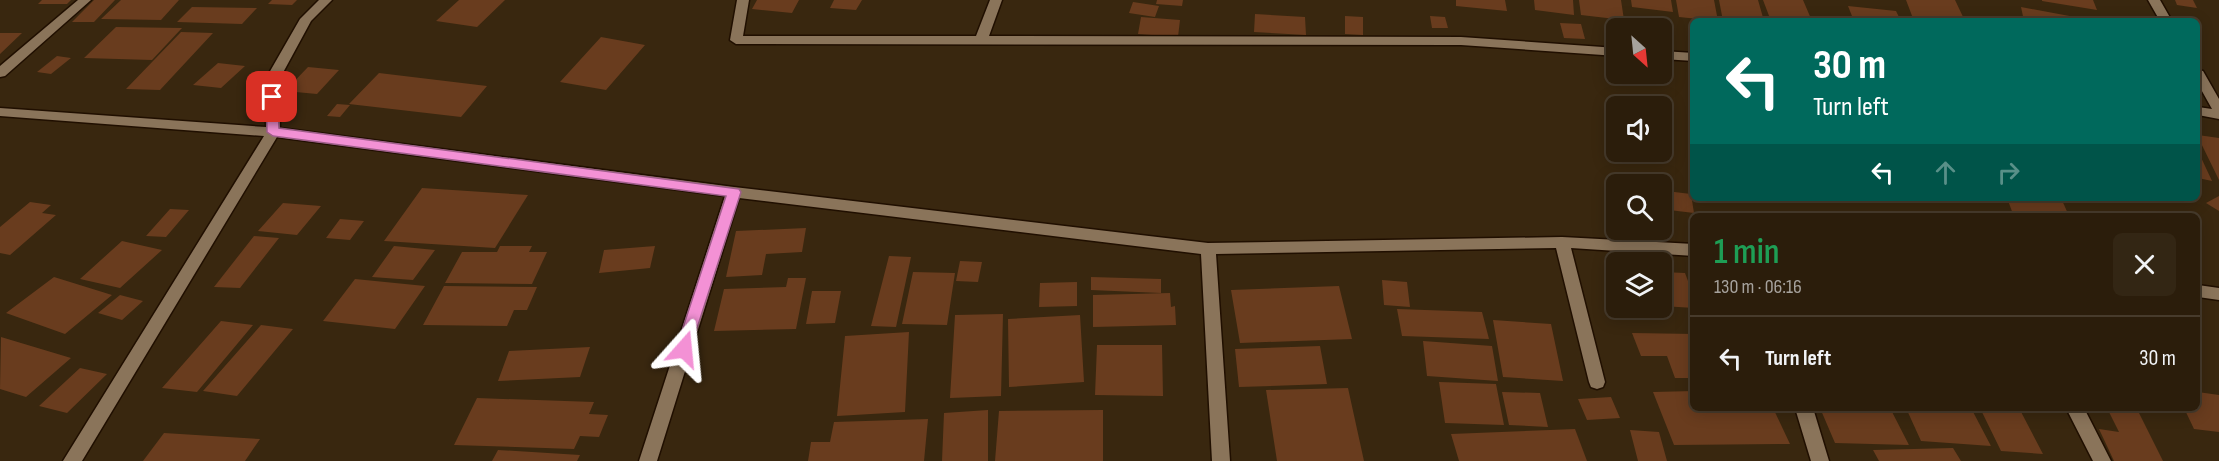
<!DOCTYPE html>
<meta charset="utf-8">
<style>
:root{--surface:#2b1d0b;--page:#332614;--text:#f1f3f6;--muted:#a6a29d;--line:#473b2c}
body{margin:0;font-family:"Sofia Sans Condensed",sans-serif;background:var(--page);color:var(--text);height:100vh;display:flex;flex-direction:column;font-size:22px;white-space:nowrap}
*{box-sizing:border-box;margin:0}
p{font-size:20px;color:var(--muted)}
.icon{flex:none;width:33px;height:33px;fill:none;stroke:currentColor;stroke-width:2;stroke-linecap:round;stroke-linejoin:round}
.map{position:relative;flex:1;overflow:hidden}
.sheet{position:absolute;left:1690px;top:213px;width:510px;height:198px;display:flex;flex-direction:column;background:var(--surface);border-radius:9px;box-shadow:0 3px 15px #0003,0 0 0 2px var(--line)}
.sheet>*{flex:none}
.guide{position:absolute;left:1690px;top:18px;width:510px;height:183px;border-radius:9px;box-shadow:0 3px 15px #0003,0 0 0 2px var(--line);background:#00695c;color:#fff;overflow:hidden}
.needle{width:39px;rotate:153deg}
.controls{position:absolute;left:1606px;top:18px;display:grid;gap:12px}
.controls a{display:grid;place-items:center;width:66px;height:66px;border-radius:9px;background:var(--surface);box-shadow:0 3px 15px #0003,0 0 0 2px var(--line);font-size:30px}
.pin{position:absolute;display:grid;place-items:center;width:51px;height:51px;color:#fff;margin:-26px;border-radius:12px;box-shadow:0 3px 9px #0006}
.me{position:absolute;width:66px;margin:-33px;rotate:18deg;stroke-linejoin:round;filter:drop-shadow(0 0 4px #0008)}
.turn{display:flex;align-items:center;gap:21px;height:126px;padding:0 24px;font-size:27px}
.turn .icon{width:78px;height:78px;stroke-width:2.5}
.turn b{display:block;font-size:42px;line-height:51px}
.lanes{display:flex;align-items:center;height:57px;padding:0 24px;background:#0003;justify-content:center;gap:30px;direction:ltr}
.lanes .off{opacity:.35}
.round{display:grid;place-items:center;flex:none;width:63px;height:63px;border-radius:9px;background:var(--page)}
.summary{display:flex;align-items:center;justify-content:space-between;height:102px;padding:0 24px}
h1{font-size:36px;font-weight:600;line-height:45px;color:#1e9e55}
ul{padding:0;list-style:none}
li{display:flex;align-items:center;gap:18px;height:84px;padding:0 24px;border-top:2px solid var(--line)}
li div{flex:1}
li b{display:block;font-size:22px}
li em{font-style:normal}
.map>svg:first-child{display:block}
.building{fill:#693c1e}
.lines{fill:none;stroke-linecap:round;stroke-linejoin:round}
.minor-casing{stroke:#200f00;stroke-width:3}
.minor{fill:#8a745a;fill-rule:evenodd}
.route{fill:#f391d5;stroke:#9e5e8a;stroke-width:1.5}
</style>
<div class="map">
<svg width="2219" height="461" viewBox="0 0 2219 461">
<rect width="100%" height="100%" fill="#39270f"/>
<path class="building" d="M42 0H71L67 4H38Z
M94 0H115L94 22H72Z
M121 0H179L161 20 101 19Z
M272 0H297L292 5 268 4Z
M459 0H505L477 27 436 21Z
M757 0H799L792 13 752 9Z
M834 0H862L856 10 830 8Z
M1157 0H1183L1182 6 1156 4Z
M1456 0H1505L1507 11 1456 6Z
M1534 0H1573L1574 15 1535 10Z
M1579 0H1621L1624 20 1581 15Z
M1631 0H1671L1673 12 1632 7Z
M1676 0H1714L1718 21 1679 17Z
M1719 0H1758L1764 21H1723Z
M1763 0H1803L1812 21H1771Z
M1906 0H1955L1965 21H1914Z
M2042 0H2093L2097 10 2042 1Z
M2175 0H2193L2197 8 2177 5Z
M1133 2 1159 6 1155 17 1129 13Z
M1848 6 1896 11 1901 21H1854Z
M192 7 257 8 242 24 177 22Z
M2021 7 2091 20V21H2024Z
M1255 14 1305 17 1306 35 1254 32Z
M1345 16 1363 17V35L1345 34Z
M1430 16 1445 17 1448 28H1432Z
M1141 17 1180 20 1178 37 1138 34Z
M1560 23 1581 24 1585 39 1564 38Z
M116 27 182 28 152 60 84 58Z
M181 32 213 33 160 90 126 89Z
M0 33H22L0 54Z
M601 37 645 45 606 90 560 82Z
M57 56 71 58 51 74 37 72Z
M218 63 245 66 221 88 193 85Z
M308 67 339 70 317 94 285 91Z
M379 73 487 86 461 117 349 104Z
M337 104 350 105 340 117 327 116Z
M2198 135 2219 138V180L2198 137Z
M2198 151 2212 181 2198 178Z
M422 188 528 195 495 248 384 241Z
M1666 191 1691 194 1694 213 1669 210Z
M2219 196V211L2206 203Z
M2007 198H2061L2069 216 2013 214Z
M30 202 51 205 42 213 56 215 10 255 0 253V227Z
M283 203 321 206 297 235 258 231Z
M170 209 189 210 166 237 146 236Z
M340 219 364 221 350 240 326 238Z
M806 228 802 252 766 254 762 275 726 277 736 231Z
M254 236 279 238 240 288 214 287Z
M122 241 162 250 120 288 80 279Z
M394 246 435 250 413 280 372 277Z
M500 246H532L529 252H547L532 284 445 283 462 252H497Z
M655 246 650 268 599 273 604 250Z
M889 256 911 257 896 327 871 326Z
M960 261 982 262 978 282 956 281Z
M913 272 955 273 947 325 902 324Z
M1662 272 1685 273 1694 297V308L1662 306Z
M54 277 112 295 65 334 6 313Z
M1091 277 1161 279V293L1091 290Z
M788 278H806L796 329 714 331 724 289 786 287Z
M355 279 425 286 395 329 323 321Z
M1382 280 1407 282 1410 307 1384 305Z
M1077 282V306L1039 307 1040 283Z
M444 286 537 287 527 310H514L507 326 423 325Z
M1339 286 1352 339 1240 343 1231 290Z
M812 291H841L835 323 806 324Z
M1170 293 1171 307 1175 306 1176 325 1093 327V295Z
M120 295 143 301 122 320 98 313Z
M1397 309 1482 312 1489 339 1402 336Z
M1003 314 1001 396 950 398 955 315Z
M1080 315 1084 382 1009 387 1008 319Z
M1493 320 1551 324 1563 381 1503 377Z
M221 321 253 325 197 392 162 388Z
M261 325 293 329 237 396 203 391Z
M909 332 905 412 837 416 845 336Z
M1632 333 1694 334V378H1675L1667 356H1641Z
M1 337 71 358 26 397 0 389Z
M1423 341 1492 346 1498 381 1427 376Z
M1097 345H1162L1163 396 1095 395Z
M1320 346 1327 384 1239 387 1235 349Z
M590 347 580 377 498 381 509 351Z
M80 368 107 374 67 413 39 406Z
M1439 382 1496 384 1504 425 1445 423Z
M1348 388 1364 461H1277L1266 390Z
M1694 391V408H1773L1790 444 1674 445 1653 392Z
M1502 392 1540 393 1548 427 1509 425Z
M2198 392 2219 395V432L2194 429 2184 408H2198Z
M1611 397 1620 418 1587 420 1578 399Z
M477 398 594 402 589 414 608 415 599 437 580 436 574 449 454 445Z
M1820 408H1890L1909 445 1835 443Z
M1906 408H1971L1991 446 1921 441Z
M1980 408H2019L2043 454 2001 451Z
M2107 408 2137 409 2163 461H2114L2099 429 2119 432Z
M988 410V461H942L944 413Z
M1103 410V461H995L999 411Z
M928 419 924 461H808L811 442H830L834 422Z
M1575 429 1587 461H1459L1451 434Z
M1630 430 1659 432 1667 461H1638Z
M164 433 260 439 245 461H143Z
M1953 448 1961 461H1879L1873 450Z
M498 450 580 455 577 461H492Z"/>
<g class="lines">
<defs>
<path id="minor" d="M78 0H91L5 76 0 77V66Z
M319 0H332L311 21 279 80 280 128 734 187 1208 243 1562 237 1694 244V256L1571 248 1605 382 1603 387 1597 389 1591 387 1589 382 1556 248 1216 254 1230 461H1212L1201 254 739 198 657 461H639L725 196 277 137 82 461H63L264 136 0 116V108L266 127 265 80 300 19Z
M737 0H749L743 36H976L990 0H1002L989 36 1461 37 1617 48V56L1461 45 736 44 730 40Z
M2148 0H2160L2172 21H2160Z
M1662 51 1694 53V61L1662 59Z
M2198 70 2203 71 2219 99V119L2198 115V107L2212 109 2198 84Z
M2198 285 2219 288V300L2198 297Z
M1795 408H1813L1829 461H1811Z
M2066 408H2084L2111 461H2093Z"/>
</defs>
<use href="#minor" class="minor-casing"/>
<use href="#minor" class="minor"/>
</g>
<path class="route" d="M272 93 278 97 279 128 739 189 741 192 689 353H678L676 349 726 196 273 136 267 132 266 97Z"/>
</svg>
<div class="controls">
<a><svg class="needle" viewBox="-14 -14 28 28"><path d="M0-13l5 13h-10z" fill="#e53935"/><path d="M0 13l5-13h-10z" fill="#a6a29d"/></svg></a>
<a><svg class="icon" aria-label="sound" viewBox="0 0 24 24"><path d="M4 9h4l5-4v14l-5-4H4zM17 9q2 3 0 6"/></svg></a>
<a><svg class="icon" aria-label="search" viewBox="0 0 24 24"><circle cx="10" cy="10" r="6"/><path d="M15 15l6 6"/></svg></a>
<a><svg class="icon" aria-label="layers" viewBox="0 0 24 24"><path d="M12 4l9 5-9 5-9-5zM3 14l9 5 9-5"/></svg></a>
</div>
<div class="pin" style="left:272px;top:97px;background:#d93025"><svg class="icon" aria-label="arrive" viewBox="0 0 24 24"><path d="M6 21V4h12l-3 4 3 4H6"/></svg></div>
<svg class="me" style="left:684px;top:349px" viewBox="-20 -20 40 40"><path d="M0-17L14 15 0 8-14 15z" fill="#f391d5" stroke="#fff" stroke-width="4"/></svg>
<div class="guide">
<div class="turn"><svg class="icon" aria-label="left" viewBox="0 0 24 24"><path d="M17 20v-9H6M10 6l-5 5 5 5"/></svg><div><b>30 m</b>Turn left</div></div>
<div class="lanes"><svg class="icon" aria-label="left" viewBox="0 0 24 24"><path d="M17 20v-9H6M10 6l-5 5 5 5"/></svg><svg class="icon off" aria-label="ahead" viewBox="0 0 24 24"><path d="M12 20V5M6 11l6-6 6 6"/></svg><svg class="icon off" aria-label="right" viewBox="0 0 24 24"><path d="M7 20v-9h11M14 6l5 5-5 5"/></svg></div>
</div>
<section class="sheet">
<div class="summary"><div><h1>1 min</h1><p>130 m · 06:16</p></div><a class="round"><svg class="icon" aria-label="close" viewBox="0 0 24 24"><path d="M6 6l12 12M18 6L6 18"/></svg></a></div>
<ul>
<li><svg class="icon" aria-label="left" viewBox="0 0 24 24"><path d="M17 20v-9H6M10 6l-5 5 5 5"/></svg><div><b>Turn left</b></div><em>30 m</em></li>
</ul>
</section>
</div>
